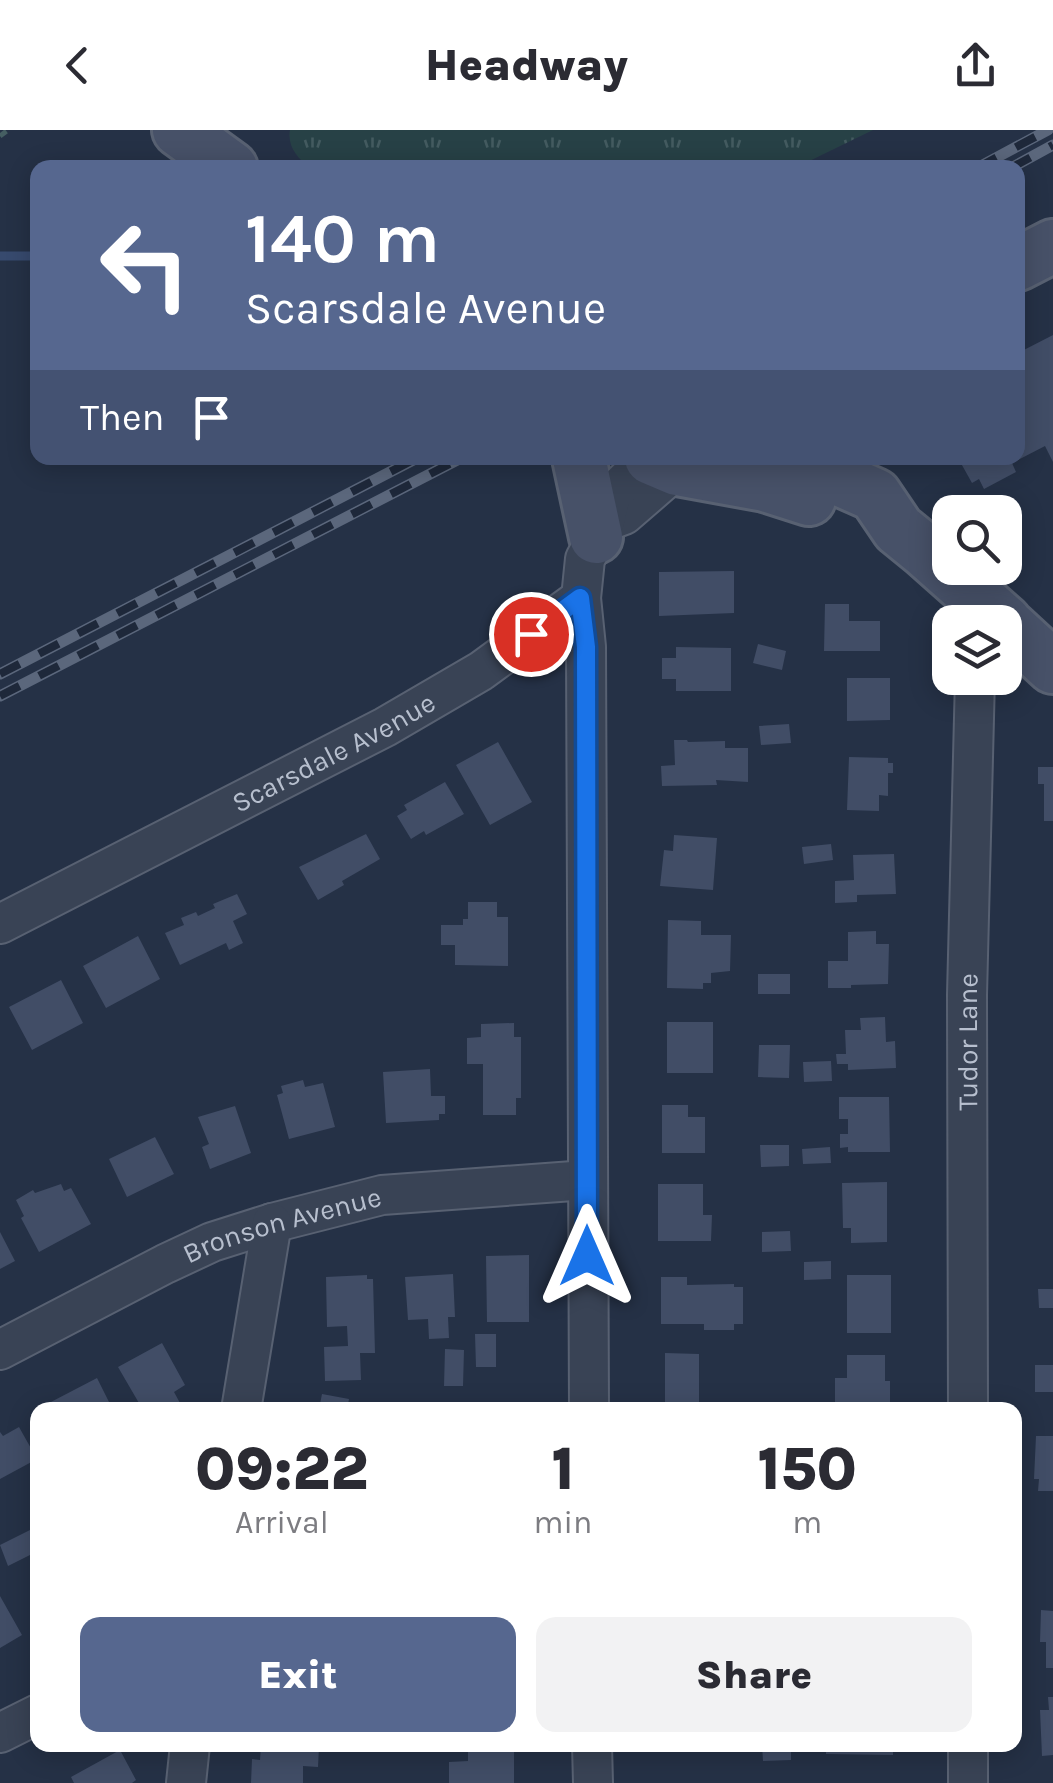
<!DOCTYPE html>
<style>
:root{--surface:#fff;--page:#f2f2f3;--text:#2b2b33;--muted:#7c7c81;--accent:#56678f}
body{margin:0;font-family:Karla,sans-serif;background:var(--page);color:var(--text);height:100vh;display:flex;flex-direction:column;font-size:38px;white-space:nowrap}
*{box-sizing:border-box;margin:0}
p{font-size:32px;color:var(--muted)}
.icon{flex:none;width:55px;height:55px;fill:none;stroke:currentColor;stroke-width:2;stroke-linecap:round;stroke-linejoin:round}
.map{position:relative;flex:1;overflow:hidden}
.drawer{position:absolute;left:30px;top:1272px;width:992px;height:350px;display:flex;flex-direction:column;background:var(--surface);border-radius:20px;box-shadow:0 5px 25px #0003}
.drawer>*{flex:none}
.hud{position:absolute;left:30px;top:30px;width:995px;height:305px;border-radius:20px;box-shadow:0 5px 25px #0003;background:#56678f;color:#fff;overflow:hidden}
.buttons{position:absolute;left:932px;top:365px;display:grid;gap:20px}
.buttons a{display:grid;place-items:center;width:90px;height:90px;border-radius:20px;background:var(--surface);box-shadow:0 5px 25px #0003;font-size:50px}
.pin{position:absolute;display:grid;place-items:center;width:85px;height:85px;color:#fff;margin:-42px;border:5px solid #fff;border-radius:50%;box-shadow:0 2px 10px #0007}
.me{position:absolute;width:110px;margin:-55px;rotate:0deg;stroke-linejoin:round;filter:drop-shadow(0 0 8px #0008)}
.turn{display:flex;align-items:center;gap:35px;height:210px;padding:0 50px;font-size:45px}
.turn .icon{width:130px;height:130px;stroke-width:2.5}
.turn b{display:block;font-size:70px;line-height:85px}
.then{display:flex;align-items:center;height:95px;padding:0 50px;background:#0003;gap:20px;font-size:38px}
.eta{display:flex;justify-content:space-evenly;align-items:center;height:170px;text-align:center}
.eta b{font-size:60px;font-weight:800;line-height:70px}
.cta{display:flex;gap:20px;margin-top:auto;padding:20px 50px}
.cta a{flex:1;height:115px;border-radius:20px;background:var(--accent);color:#fff;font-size:40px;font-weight:800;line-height:115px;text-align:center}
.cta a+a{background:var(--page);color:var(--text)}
header{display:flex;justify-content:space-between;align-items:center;height:130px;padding:0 50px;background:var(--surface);font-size:45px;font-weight:800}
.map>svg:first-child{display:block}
.park{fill:url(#park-tufts)}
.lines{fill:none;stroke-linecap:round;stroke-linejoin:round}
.stream{stroke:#374a6e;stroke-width:9}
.building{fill:#414d66}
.street-casing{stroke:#586172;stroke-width:42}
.secondary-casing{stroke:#586172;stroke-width:58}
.path{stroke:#455e62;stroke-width:5;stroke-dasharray:8 8;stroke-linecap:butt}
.street{stroke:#394355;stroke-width:38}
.secondary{stroke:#475168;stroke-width:52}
.rail-casing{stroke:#5b677c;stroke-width:11}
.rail{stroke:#1e283a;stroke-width:8;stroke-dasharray:22;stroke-linecap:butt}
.route-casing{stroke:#114b97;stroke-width:25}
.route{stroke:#1a73e8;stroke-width:18}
.labels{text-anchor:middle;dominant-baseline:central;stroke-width:10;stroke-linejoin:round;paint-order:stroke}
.street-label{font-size:28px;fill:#b7bfce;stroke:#1e283a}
</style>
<header><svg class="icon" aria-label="back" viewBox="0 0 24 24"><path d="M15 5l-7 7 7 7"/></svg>Headway<svg class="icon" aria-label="share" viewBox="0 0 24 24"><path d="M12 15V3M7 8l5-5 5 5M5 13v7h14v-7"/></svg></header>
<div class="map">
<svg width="1053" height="1653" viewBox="0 0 1053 1653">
<defs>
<pattern id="park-tufts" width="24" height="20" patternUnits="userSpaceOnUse" patternTransform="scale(2.5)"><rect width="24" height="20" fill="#274146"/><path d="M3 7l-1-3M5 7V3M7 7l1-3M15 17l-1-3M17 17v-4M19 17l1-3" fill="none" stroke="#445b60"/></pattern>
</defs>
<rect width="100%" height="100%" fill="#253146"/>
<path class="park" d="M290 0H873L797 37 311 38C298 30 287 16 290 0Z"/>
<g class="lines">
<path class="stream" d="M0 126H38"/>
</g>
<path class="building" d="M1053 205V332L1045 316 1012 333 1016 342 984 359 979 349 972 353 958 328H1018V223Z
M734 441V483L659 486V442Z
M825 474H849V491H880V521H824Z
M758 514 786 521 782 540 753 533Z
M676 517 731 518V561H676V549H662V528H676Z
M847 548H890V590L847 591Z
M789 594 791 613 761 615 759 596Z
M674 610H687L688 612 725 611V618H748V652L716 650 717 655 662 656 661 636 675 635Z
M498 612 532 672 490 695 456 635Z
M849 627 888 628V633H893V643H888V666L879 665V681L847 680Z
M1038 637H1053V691H1044V654H1038Z
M445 652 464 684 426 705 424 701 411 709 397 686 407 680 404 675Z
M366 704 380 729 342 751 344 755 318 770 299 737Z
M674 705 717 708 713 760 660 756 664 720 673 721Z
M831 714 833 730 804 734 802 717Z
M894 724 896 764 857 765V772L835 773V751L854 750 853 725Z
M237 764 247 784 233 791 243 813 229 820 226 813 180 835 165 803 184 795 181 788 196 782 198 786 215 778 213 774Z
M468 772H497V787H508V836L455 835V815H441V795H463V789H468Z
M668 790 701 791V805H731L730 841 711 843V853H703V859L667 858Z
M876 801V814H889L888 854 851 855V858H828V831H848V802Z
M138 806 160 849 106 878 83 836Z
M758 844H790V864H758Z
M61 850 83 893 32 920 9 877Z
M885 887 886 912 895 911 896 938 848 940V934H837L836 924H846L845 900H861L860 888Z
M667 892H713V943H667Z
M514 893V907H521V968H516V985H483V934H467V908L481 907V894Z
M759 915H790L789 948 758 947Z
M831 931 832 951 804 952 803 932Z
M430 939 431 966H445V984H439V990L386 993 383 942Z
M303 950 305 957 323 953 335 997 289 1009 277 965 283 963 281 956Z
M839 967H889L890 1022H848V1017L840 1018V1004H848V989H839Z
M662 975H688V987H705V1023H662Z
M235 976 251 1023 210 1039 202 1017 209 1014 198 987Z
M155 1007 174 1044 127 1067 109 1029Z
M760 1015H789V1036L761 1037Z
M830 1017 831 1033 803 1034 802 1019Z
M887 1052V1112L851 1113V1098H843L842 1053Z
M61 1054 64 1061 71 1058 91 1094 39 1122 21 1088 24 1086 16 1070 33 1060 35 1063Z
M658 1054H703V1085H712L711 1111H658Z
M790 1101 791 1121 762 1122V1102Z
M0 1102 15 1131 0 1139Z
M529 1125V1192H487L486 1126Z
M831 1131V1149L804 1150V1132Z
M453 1144 455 1187H448L449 1208 429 1209 428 1189 408 1190 405 1147Z
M367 1145V1149H373L375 1223H360L361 1250 325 1251 324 1217 348 1216 347 1196 327 1197 326 1147Z
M847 1145H891V1203H847Z
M661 1147H687V1155L734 1154V1157H743V1194H734V1200H704V1194H661Z
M1038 1159H1053V1178H1039Z
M475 1204H496V1237H476Z
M162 1213 185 1255 174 1262 180 1273 168 1280H143L118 1237Z
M445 1219 464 1220 463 1256H444Z
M665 1223 699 1224V1280L665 1279Z
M847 1225H885V1251H890V1280H835V1248H847Z
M1035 1235H1053V1262H1035Z
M97 1248 112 1278 52 1280 49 1273Z
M322 1264 349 1269 347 1280H316L317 1274H320Z
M19 1297 37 1329 0 1349V1302L3 1306Z
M1036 1306H1053V1361H1038L1039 1349H1034Z
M30 1400 38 1413V1421L8 1436 0 1415Z
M0 1466 22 1505 0 1518Z
M1041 1480 1053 1481V1538H1046V1512H1040Z
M1048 1567H1053V1625L1042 1626 1040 1580H1049Z
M261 1615 319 1617 318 1637 303 1636V1653H251L252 1629 260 1630Z
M468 1615H514V1653H449V1632L468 1631Z
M762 1615H791V1630L763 1631Z
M826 1615H893V1625L826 1624Z
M120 1620 136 1650 132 1653H74L71 1647Z"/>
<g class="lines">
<defs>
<g id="street">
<path d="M605 392 624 385 677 339"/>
<path id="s1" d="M0 794 385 597 481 541 581 468"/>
<path id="s2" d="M0 1220 165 1134 212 1112 272 1093 382 1065 587 1050"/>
<path d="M241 1280 272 1093"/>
<path d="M589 1280 586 517 581 468 585 429 605 392 611 365 649 328"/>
<path id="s3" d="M968 1280 967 865 975 548"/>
<path d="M0 1603 38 1584"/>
<path d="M592 1615 593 1653"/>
<path d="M968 1615V1653"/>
<path d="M186 1653 190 1615"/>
</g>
<path id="secondary" d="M179 0 231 38
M1018 134 1053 116
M579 328 596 407
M651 328 677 339 765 355 809 369
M770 328 823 342 875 365 898 399 925 421 1005 492
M1005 493 1053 537"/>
</defs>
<use href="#street" class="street-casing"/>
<use href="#secondary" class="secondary-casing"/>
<path class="path" d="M0 6 8 0"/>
<use href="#street" class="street"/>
<use href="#secondary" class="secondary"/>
<defs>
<path id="rail" d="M977 38 1048 0
M1011 38 1053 15
M0 544 417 328
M0 566 461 328"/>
</defs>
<use href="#rail" class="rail-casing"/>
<use href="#rail" class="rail"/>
</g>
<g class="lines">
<defs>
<path id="route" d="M531 504 580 468 586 517 587 1126"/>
</defs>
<use href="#route" class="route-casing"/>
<use href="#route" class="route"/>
</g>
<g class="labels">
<g class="street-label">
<text stroke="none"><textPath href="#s1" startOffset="375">Scarsdale Avenue</textPath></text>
<text stroke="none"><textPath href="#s3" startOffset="368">Tudor Lane</textPath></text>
<text stroke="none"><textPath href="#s2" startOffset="310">Bronson Avenue</textPath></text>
</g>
</g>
</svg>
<div class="buttons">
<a><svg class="icon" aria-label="search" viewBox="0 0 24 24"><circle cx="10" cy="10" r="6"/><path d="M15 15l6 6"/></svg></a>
<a><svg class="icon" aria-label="layers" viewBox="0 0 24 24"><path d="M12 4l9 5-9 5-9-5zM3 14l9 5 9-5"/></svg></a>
</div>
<div class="pin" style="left:531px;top:504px;background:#d93025"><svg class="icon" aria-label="arrive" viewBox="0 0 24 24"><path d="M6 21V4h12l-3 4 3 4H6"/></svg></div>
<svg class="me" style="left:587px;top:1126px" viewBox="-20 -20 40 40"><path d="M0-17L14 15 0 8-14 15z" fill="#1a73e8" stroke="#fff" stroke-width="4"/></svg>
<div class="hud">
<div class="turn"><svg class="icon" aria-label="left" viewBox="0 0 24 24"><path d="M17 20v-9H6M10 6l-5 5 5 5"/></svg><div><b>140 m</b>Scarsdale Avenue</div></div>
<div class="then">Then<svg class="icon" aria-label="arrive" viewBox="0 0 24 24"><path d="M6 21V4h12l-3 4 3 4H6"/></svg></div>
</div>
<section class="drawer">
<div class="eta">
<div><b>09:22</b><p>Arrival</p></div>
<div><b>1</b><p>min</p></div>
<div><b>150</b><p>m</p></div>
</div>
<div class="cta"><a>Exit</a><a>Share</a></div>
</section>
</div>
